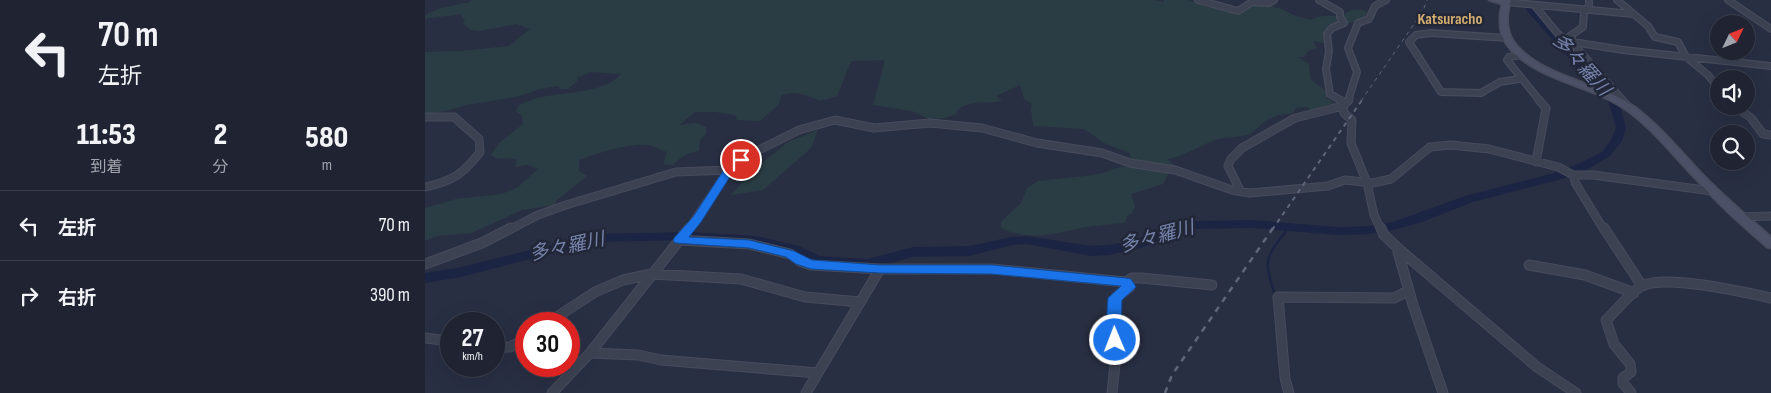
<!DOCTYPE html>
<html lang="ja">
<meta charset="utf-8">
<style>
:root{--surface:#1f2332;--page:#272b3a;--text:#f1f3f6;--muted:#a1a4ac;--line:#3c404d}
body{margin:0;font-family:"Sofia Sans Condensed","Noto Sans JP",sans-serif;background:var(--page);color:var(--text);height:100vh;display:flex;flex-direction:column;font-size:19px;white-space:nowrap}
*{box-sizing:border-box;margin:0}
p{font-size:16px;color:var(--muted)}
.icon{flex:none;width:28px;height:28px;fill:none;stroke:currentColor;stroke-width:2;stroke-linecap:round;stroke-linejoin:round}
.map{position:relative;flex:1;overflow:hidden}
.sheet{display:flex;flex-direction:column;background:var(--surface);width:425px}
.sheet>*{flex:none}
.banner{background:#1f2332;color:var(--text);overflow:hidden}
.needle{width:32px;rotate:47deg}
.controls{position:absolute;left:1285px;top:15px;display:grid;gap:10px}
.controls a{display:grid;place-items:center;width:45px;height:45px;border-radius:50%;background:var(--surface);box-shadow:0 5px 20px #0002,0 0 0 1px var(--line);font-size:25px}
.speed{position:absolute;left:15px;top:312px;display:flex;gap:10px;font-size:25px;font-weight:700;text-align:center}
.speed>*{display:grid;place-content:center;width:65px;height:65px;border-radius:50%;background:var(--surface);box-shadow:0 5px 20px #0002,0 0 0 1px var(--line);line-height:1}
.speed small{font-size:12px;font-weight:400}
.speed .limit{border:8px solid #d22;background:#fff;color:#111}
.pin{position:absolute;display:grid;place-items:center;width:42px;height:42px;color:#fff;margin:-21px;border:2px solid #fff;border-radius:50%;box-shadow:0 1px 5px #0007}
.me{position:absolute;width:55px;margin:-28px;rotate:359deg;stroke-linejoin:round;filter:drop-shadow(0 0 4px #0008)}
.turn{display:flex;align-items:center;gap:18px;height:105px;padding:0 15px;font-size:22px}
.turn .icon{width:65px;height:65px;stroke-width:2.5}
.turn b{display:block;font-size:35px;line-height:42px}
.eta{display:flex;justify-content:space-evenly;align-items:center;height:85px;text-align:center}
.eta b{font-size:30px;font-weight:800;line-height:35px}
ul{padding:0;list-style:none}
li{display:flex;align-items:center;gap:15px;height:70px;padding:0 15px;border-top:1px solid var(--line)}
li div{flex:1}
li b{display:block;font-size:19px}
li em{font-style:normal}
main{display:flex;flex:1;min-height:0}
.map>svg:first-child{display:block}
.green{fill:#2b3d44}
.lines{fill:none;stroke-linecap:round;stroke-linejoin:round}
.stream-far1{stroke:#1b2442;stroke-width:2}
.stream{stroke:#1b2442;stroke-width:2.5}
.river{fill:#1b2442;fill-rule:evenodd}
.minor-far2-casing{stroke:#474b5c;stroke-width:8}
.minor-far1-casing{stroke:#474b5c;stroke-width:9}
.minor-casing{stroke:#474b5c;stroke-width:11}
.tertiary-casing{stroke:#474b5c;stroke-width:2}
.secondary-casing{stroke:#474b5c;stroke-width:3}
.minor-far2{stroke:#3d4253;stroke-width:5.5}
.minor-far1{stroke:#3d4253;stroke-width:7}
.minor{stroke:#3d4253;stroke-width:9}
.tertiary{fill:#3d4253;fill-rule:evenodd}
.secondary{fill:#4b5066;fill-rule:evenodd}
.rail-far2{stroke:#5f657a;stroke-width:1;stroke-dasharray:4 4;stroke-linecap:butt}
.rail-far1{stroke:#5f657a;stroke-width:2;stroke-dasharray:4.5 4.5;stroke-linecap:butt}
.rail{stroke:#5f657a;stroke-width:2.5;stroke-dasharray:6 6;stroke-linecap:butt}
.route{fill:#1a73e8;stroke:#114b97}
.labels{text-anchor:middle;dominant-baseline:central;stroke-width:5;stroke-linejoin:round;paint-order:stroke}
.far-quarter-label{font-size:16px;font-weight:bold;fill:#d3ad6f;stroke:#222738}
.water-label{font-size:19px;font-style:italic;fill:#7582aa;stroke:#222738}
</style>
<main>
<section class="sheet">
<div class="banner">
<div class="turn"><svg class="icon" aria-label="left" viewBox="0 0 24 24"><path d="M17 20v-9H6M10 6l-5 5 5 5"/></svg><div><b>70 m</b>左折</div></div>
</div>
<div class="eta">
<div><b>11:53</b><p>到着</p></div>
<div><b>2</b><p>分</p></div>
<div><b>580</b><p>m</p></div>
</div>
<ul>
<li><svg class="icon" aria-label="left" viewBox="0 0 24 24"><path d="M17 20v-9H6M10 6l-5 5 5 5"/></svg><div><b>左折</b></div><em>70 m</em></li>
<li><svg class="icon" aria-label="right" viewBox="0 0 24 24"><path d="M7 20v-9h11M14 6l5 5-5 5"/></svg><div><b>右折</b></div><em>390 m</em></li>
</ul>
</section>
<div class="map">
<svg width="1346" height="393" viewBox="0 0 1346 393">
<rect width="100%" height="100%" fill="#292f43"/>
<path class="green" d="M47 0H729L739 2V0H763L783 7H792L810 11 835 4 857 9 868 15 886 20C896 14 907 16 918 16 923 9 936 8 943 12 936 23 920 24 907 26L902 33 899 34V43L888 41 892 48 883 51 879 57H873L884 64 886 80 900 90 903 95 901 97 912 105 887 112 883 107 871 108 868 113C858 114 847 116 839 122 833 127 830 131 824 134 815 138 803 136 793 139 775 145 761 156 742 159L748 164 738 184 706 194 710 206 707 213 702 216 700 223C687 224 674 225 661 227 632 233 605 242 576 228V222L596 203 602 188 613 181 661 176 678 173 691 168 707 165 705 153 681 144 659 129 608 126 606 109 607 104 599 99 595 85 571 96 577 101C564 104 537 99 531 114L520 118 504 119 487 111 448 105 460 60 426 61 412 96 395 101C383 96 369 89 356 96L354 104 335 121 312 120 310 115 291 112H270L254 125 271 123 281 127V134L275 140 274 151C263 153 256 156 248 165L238 164 242 152C236 150 229 146 223 145 204 143 172 153 154 160V171L162 176 132 200 129 205 97 210 46 233 11 236 0 241V208L31 199 77 194 93 187 113 169 102 165 90 167 92 159 71 158 66 155 74 143 98 124 97 116 91 111 94 105C100 103 106 100 112 98 137 92 179 94 196 74L166 72 153 77 152 81 143 89H135L133 86 115 89 91 97 41 105 25 110 0 115V52L36 51 84 46 105 29 91 24 54 31 46 30 38 23 40 20 35 14C23 17 12 16 0 19V15L16 8 45 2Z
M393 130 386 148 338 190 306 195 327 171 363 142Z"/>
<g class="lines">
<path class="stream-far1" d="M862 230 864 227"/>
<path class="stream" d="M850 295C838 257 840 260 863 228
M851 318V328
M855 365V381L858 387"/>
<path class="river" d="M1097 0H1105L1109 8 1194 102 1201 128 1197 141 1185 156 1163 169 1137 179 1048 202 997 222 969 230 944 234 913 235 828 228 768 229 758 231 715 248 684 255 666 256 602 244 587 245 545 256 488 257 443 269 393 266 365 252 336 245 317 243 263 240 171 242 36 277 0 283V273L36 267 171 234 263 232 317 235 336 237 374 246 395 256 443 259 488 247 545 246 586 237 602 236 666 246 684 245 707 241 750 224 768 221 828 220 913 227 944 226 968 222 1040 196 1129 173 1155 163 1177 152 1186 140 1191 128 1184 103 1102 11Z"/>
<defs>
<path id="minor-far2" d="M773 0 813 11 827 2 844 3 849 0
M894 0 915 12V17L919 23 907 28 902 34 904 51 901 69 905 94 917 101
M1192 0 1223 26 1230 37 1253 42 1261 57 1283 75 1294 89
M1303 0 1346 29
M1081 2 1208 14
M1110 6 1133 34 1150 45
M1082 38 1006 33 991 35 984 42 1016 92 1056 93 1075 82 1094 79
M1148 42 1198 50 1346 66
M1150 45 1145 36 1158 27 1159 12 1164 6V0
M1096 55 1084 57 1082 60 1115 101
M923 101 932 72 923 48 933 23 944 19 950 6 961 0"/>
<path id="minor-far1" d="M915 100 920 103
M924 100 918 106 919 113 927 120 926 143 942 183 949 215 956 230
M1310 106 1326 118 1338 134 1346 135
M0 117H29L54 139 55 152C38 174 28 181 0 187
M1111 162 1121 108 1114 100
M1148 175 1151 184 1179 230
M816 192 803 166 806 159 817 148 870 118 918 106
M1316 217 1346 216
M84 230 113 215 141 205 251 172 304 170
M263 230 304 170 326 154 374 130 410 120 449 128 505 123 557 128 612 143 677 153 705 163 750 170 807 190 825 193 903 186 920 180 948 183 966 179 1005 147 1026 145 1064 149 1133 167 1148 175H1168L1287 191"/>
<path id="minor" d="M956 228 959 235 975 250 1112 367 1151 393
M1179 228 1217 286
M254 240 324 244 365 254 375 261 386 265 455 269H567L701 282 707 278H716L787 285
M975 250 973 252 988 305 1018 393
M0 264 57 243 86 228
M1104 265 1160 275 1209 293
M121 324 170 292 198 280 226 274 316 279 380 297 435 302
M0 338 26 341
M69 348 85 347 101 339
M165 353 213 355 236 360 393 373
M127 393 165 353 264 228
M381 393 455 269
M687 393 691 354 688 326 690 298 705 287 701 282
M864 393 860 379 853 297 969 298 983 291
M1206 393 1198 383V378L1206 372 1205 364 1189 344 1181 320C1191 311 1206 292 1217 286 1241 274 1319 292 1346 298"/>
<path id="tertiary" d="M1149 47H1155L1205 104V108H1199L1149 51Z"/>
<path id="secondary" d="M1064 0H1086C1081 15 1080 34 1093 47 1125 80 1174 81 1211 108 1237 128 1258 154 1281 178 1302 199 1324 218 1346 237V248L1342 247C1318 226 1294 205 1273 181 1250 158 1230 131 1203 111 1167 85 1118 83 1086 50 1074 37 1073 20 1077 4Z"/>
</defs>
<use href="#minor-far2" class="minor-far2-casing"/>
<use href="#minor-far1" class="minor-far1-casing"/>
<use href="#minor" class="minor-casing"/>
<use href="#tertiary" class="tertiary-casing"/>
<use href="#secondary" class="secondary-casing"/>
<use href="#minor-far2" class="minor-far2"/>
<use href="#minor-far1" class="minor-far1"/>
<use href="#minor" class="minor"/>
<use href="#tertiary" class="tertiary"/>
<use href="#secondary" class="secondary"/>
<path class="rail-far2" d="M936 101 998 11 1002 0"/>
<path class="rail-far1" d="M847 230 937 100"/>
<path class="rail" d="M740 393 747 375 848 228"/>
</g>
<path class="route" d="M316 157 321 160 308 172 276 222 264 237 324 240 369 251 387 260 455 265H567L701 278 706 279 711 287 697 300C696 309 698 339 695 344L690 346 684 344 681 326 683 298 696 286 567 274 455 273 386 269 371 264 361 257 324 248 250 243 248 240 250 237 268 217 300 168Z"/>
<g class="labels">
<g class="far-quarter-label">
<text x="1025" y="19">Katsuracho</text>
</g>
<g class="water-label">
<text transform="translate(1156 65) rotate(48)">多々羅川</text>
<text transform="translate(732 237) rotate(-15)">多々羅川</text>
<text transform="translate(142 247) rotate(-12)">多々羅川</text>
</g>
</g>
</svg>
<div class="controls">
<a><svg class="needle" viewBox="-14 -14 28 28"><path d="M0-13l5 13h-10z" fill="#e53935"/><path d="M0 13l5-13h-10z" fill="#a1a4ac"/></svg></a>
<a><svg class="icon" aria-label="sound" viewBox="0 0 24 24"><path d="M4 9h4l5-4v14l-5-4H4zM17 9q2 3 0 6"/></svg></a>
<a><svg class="icon" aria-label="search" viewBox="0 0 24 24"><circle cx="10" cy="10" r="6"/><path d="M15 15l6 6"/></svg></a>
</div>
<div class="speed"><div>27<small>km/h</small></div><div class="limit">30</div></div>
<div class="pin" style="left:316px;top:160px;background:#d93025"><svg class="icon" aria-label="arrive" viewBox="0 0 24 24"><path d="M6 21V4h12l-3 4 3 4H6"/></svg></div>
<svg class="me" style="left:690px;top:340px" viewBox="-20 -20 40 40"><circle r="17" fill="#1a73e8" stroke="#fff" stroke-width="3"/><path d="M0-11L8 9 0 5-8 9z" fill="#fff"/></svg>
</div>
</main>
